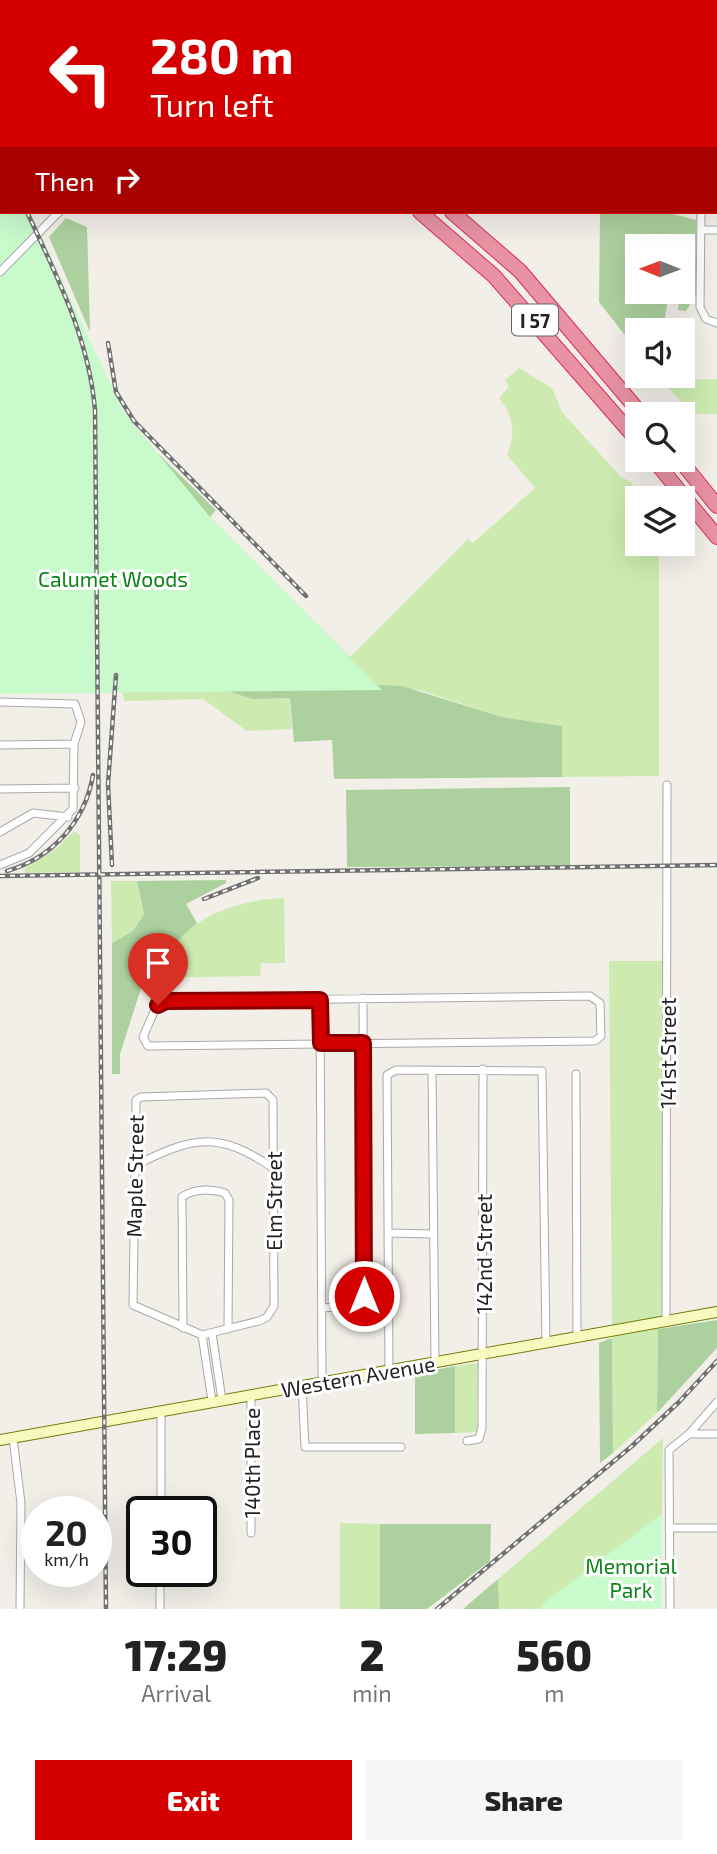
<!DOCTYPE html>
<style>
:root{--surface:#fff;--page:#f6f6f6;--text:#222;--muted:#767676;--accent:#d40000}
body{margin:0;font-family:"Exo 2",sans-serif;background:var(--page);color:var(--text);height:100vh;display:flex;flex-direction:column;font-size:26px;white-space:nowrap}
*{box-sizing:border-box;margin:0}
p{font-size:23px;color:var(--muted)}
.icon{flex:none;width:38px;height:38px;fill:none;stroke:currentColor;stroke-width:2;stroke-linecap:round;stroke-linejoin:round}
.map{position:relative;height:1609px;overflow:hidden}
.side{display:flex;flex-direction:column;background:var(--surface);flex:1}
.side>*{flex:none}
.hud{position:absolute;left:0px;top:0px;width:718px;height:214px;box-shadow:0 7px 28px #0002;background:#d40000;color:#fff;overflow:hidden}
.needle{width:46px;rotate:271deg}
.tools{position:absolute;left:625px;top:234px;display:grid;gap:14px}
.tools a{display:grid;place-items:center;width:70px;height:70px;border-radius:0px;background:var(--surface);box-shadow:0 7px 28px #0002;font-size:35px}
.speed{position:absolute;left:21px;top:1496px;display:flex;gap:14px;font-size:35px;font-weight:700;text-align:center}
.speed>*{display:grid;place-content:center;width:91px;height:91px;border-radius:50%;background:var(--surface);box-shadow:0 7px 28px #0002;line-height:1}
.speed small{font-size:18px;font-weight:400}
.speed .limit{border:4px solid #111;border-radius:10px;background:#fff;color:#111}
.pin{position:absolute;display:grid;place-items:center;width:60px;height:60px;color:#fff;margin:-72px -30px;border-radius:50% 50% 50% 0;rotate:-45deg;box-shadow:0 0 7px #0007}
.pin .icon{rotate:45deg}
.me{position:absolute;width:77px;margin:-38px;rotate:0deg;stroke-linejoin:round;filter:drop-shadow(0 0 5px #0008)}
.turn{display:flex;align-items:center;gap:24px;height:147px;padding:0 35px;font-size:32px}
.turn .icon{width:91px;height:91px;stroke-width:2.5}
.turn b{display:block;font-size:49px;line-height:60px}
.then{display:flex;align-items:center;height:66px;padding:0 35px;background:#0003;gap:14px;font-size:26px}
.eta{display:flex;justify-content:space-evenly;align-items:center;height:119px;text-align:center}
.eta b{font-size:42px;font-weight:800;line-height:49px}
.cta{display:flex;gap:14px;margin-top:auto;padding:14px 35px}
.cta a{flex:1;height:80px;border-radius:0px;background:var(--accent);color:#fff;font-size:28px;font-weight:800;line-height:80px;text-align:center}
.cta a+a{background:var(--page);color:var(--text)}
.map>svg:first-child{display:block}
.grass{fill:#cdebb0}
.forest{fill:#add19e}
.park{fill:#c8facc}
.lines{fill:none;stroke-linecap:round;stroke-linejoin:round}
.minor-casing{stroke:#a9a9a9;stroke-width:9}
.secondary-casing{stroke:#707d05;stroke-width:12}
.motorway-casing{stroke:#dc2a67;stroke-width:16}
.minor{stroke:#fff;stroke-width:7}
.secondary{stroke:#f7fabf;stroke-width:10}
.motorway{stroke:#e892a2;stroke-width:14}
.rail-casing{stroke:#707070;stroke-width:4.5}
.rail{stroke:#fff;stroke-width:2;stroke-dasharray:5;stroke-linecap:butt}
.route-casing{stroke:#8a0000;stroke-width:18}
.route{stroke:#d40000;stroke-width:12}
.labels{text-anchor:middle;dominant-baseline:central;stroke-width:6;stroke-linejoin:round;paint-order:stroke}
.shield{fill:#fff;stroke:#646464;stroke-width:2}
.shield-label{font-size:19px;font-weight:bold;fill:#222}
.park-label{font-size:21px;fill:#0c8416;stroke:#fff}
.street-label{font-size:21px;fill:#222;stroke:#fff}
</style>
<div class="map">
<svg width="717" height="1609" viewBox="0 0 717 1609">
<rect width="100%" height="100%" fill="#f2efe9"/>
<path class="grass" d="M519 368 552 388 562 412 620 476 631 482 643 499H637V544H659V776L562 777V726L502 717 420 690 307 682 210 517 350 657 468 539 473 543 535 488 507 455C516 433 514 417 499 398L509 387 505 380Z
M661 379H717V414H692Z
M121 677 203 683 252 699 290 698 292 729 247 731 203 699 124 701Z
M74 831 80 835V872L25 873V868L57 848Z
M111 881H137L144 914 133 931 112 943Z
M284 898 285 963H261L260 976 158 978C173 922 231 900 284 898Z
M609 961H667L666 1322 658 1329 657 1413 613 1453Z
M478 1363 477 1432 455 1433V1366Z
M663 1438 662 1514 542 1605 541 1609H499L498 1579Z
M340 1523 380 1524V1609H340Z"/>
<path class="forest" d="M600 212H665L696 220V295L686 311 678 310 680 292H682V247H637V292H669L663 331 636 328 624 334 599 302Z
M66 218 87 227 90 332 49 237Z
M144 440 216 510 210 517 307 682 402 686 502 717 562 726V777L334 779 332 740 294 742 290 698 252 699 203 683Z
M570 787V866L347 867 346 790Z
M226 880V883L186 904 197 923C178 939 164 954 158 978L144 979 120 1054V1074H112V943L133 931 144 914 137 881Z
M717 1320V1348L657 1413 658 1329Z
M612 1338 613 1453 600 1463 599 1343Z
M455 1366V1433L415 1434V1374Z
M380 1524H491L490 1561 427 1609H380Z
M498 1579 499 1609H463Z"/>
<path class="park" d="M0 0 80 2H2L0 143Z
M273 0H708L278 2Z
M0 148 2 212H30L123 411 210 517 382 690 0 694Z
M662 1514V1609H541V1605Z"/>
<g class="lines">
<defs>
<path id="minor" d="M231 2 232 0
M716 139H717
M701 212 700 307 706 319 717 323
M701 230H717
M0 272 59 212
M0 702 75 704 81 722 74 744 73 809 29 853 0 865
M0 745 74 744
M0 789 75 788
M0 832 33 813 68 817
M590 996 600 1003 601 1036 595 1041 148 1046 143 1037 157 1005 166 1001Z
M320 1000 322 1381
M432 1070 435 1362
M576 1074 577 1338
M266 1093 273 1100 274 1306 267 1317 259 1321 202 1335 133 1305 136 1100 141 1097Z
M134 1166C192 1137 217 1130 273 1168
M388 1233 433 1234
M322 1308 360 1305 364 1296 363 998
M666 1322 667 785
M183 1328 182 1197C195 1188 211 1189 225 1193L229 1200 228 1329
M212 1333 222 1400
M202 1335 212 1401
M389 1370 387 1075 396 1070 542 1071 546 1343
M302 1385 305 1447H401
M251 1394V1533
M689 1434 717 1402
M13 1438 21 1503 20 1609
M467 1441 479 1439 482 1428 483 1069
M161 1512V1411
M669 1528H717
M160 1609V1572
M670 1609 669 1450 689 1434H717"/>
<path id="secondary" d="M244 0 251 2
M276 0 277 2
M716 45H717
M0 1440 717 1312"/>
<path id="motorway" d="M0 31H2
M0 50H2
M420 212 494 276 637 440
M452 212 520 271 642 415
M654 460 717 537
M680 460 717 506"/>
</defs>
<use href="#minor" class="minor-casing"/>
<use href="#secondary" class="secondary-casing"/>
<use href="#motorway" class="motorway-casing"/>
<use href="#minor" class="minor"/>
<use href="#secondary" class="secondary"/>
<use href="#motorway" class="motorway"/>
<defs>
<path id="rail" d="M0 164 2 168
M27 212C57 277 89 338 95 410L106 1609
M108 343 116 392 134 421 306 596
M112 865 108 784 116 675
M7 871C52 858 85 822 93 775
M0 876 717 865
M204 899 258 878
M437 1609 632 1446 679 1402 717 1361"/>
</defs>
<use href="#rail" class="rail-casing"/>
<use href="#rail" class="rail"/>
</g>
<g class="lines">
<defs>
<path id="route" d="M158 1005 166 1001 320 1000 321 1043H363L364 1296"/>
</defs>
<use href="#route" class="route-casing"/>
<use href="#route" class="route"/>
</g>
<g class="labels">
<rect class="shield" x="512" y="304.5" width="46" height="31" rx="5"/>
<g class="shield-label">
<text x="535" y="320">I 57</text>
</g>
<g class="park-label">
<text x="113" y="578">Calumet Woods</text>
<text x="631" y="1565">Memorial<tspan x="631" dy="24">Park</tspan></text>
</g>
<g class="street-label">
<text transform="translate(667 1053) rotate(-90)">141st Street</text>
<text transform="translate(134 1176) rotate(-89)">Maple Street</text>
<text transform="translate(273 1201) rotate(-90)">Elm Street</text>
<text transform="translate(483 1254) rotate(-90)">142nd Street</text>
<text transform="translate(358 1376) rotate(-10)">Western Avenue</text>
<text transform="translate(251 1463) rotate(-90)">140th Place</text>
</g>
</g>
</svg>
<div class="tools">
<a><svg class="needle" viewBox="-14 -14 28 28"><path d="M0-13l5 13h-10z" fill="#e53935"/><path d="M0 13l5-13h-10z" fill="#767676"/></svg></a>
<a><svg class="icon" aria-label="sound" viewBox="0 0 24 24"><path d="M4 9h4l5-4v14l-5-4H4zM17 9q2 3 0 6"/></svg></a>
<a><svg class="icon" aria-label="search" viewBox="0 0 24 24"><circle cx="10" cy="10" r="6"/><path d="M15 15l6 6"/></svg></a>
<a><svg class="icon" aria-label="layers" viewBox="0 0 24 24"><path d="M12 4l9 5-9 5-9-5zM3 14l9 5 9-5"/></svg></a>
</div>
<div class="speed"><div>20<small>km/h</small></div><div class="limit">30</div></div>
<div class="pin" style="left:158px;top:1005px;background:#d93025"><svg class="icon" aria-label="arrive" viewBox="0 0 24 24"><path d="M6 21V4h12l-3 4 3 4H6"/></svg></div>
<svg class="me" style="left:364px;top:1296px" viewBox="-20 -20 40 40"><circle r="17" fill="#d40000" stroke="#fff" stroke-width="3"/><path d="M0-11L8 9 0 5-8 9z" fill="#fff"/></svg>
<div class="hud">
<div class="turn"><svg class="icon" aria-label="left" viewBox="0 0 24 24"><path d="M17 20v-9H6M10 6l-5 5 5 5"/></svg><div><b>280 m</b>Turn left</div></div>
<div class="then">Then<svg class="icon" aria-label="right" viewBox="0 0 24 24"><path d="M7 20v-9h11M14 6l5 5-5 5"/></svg></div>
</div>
</div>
<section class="side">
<div class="eta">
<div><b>17:29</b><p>Arrival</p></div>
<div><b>2</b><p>min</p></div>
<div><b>560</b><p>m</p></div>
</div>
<div class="cta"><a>Exit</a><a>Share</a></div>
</section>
